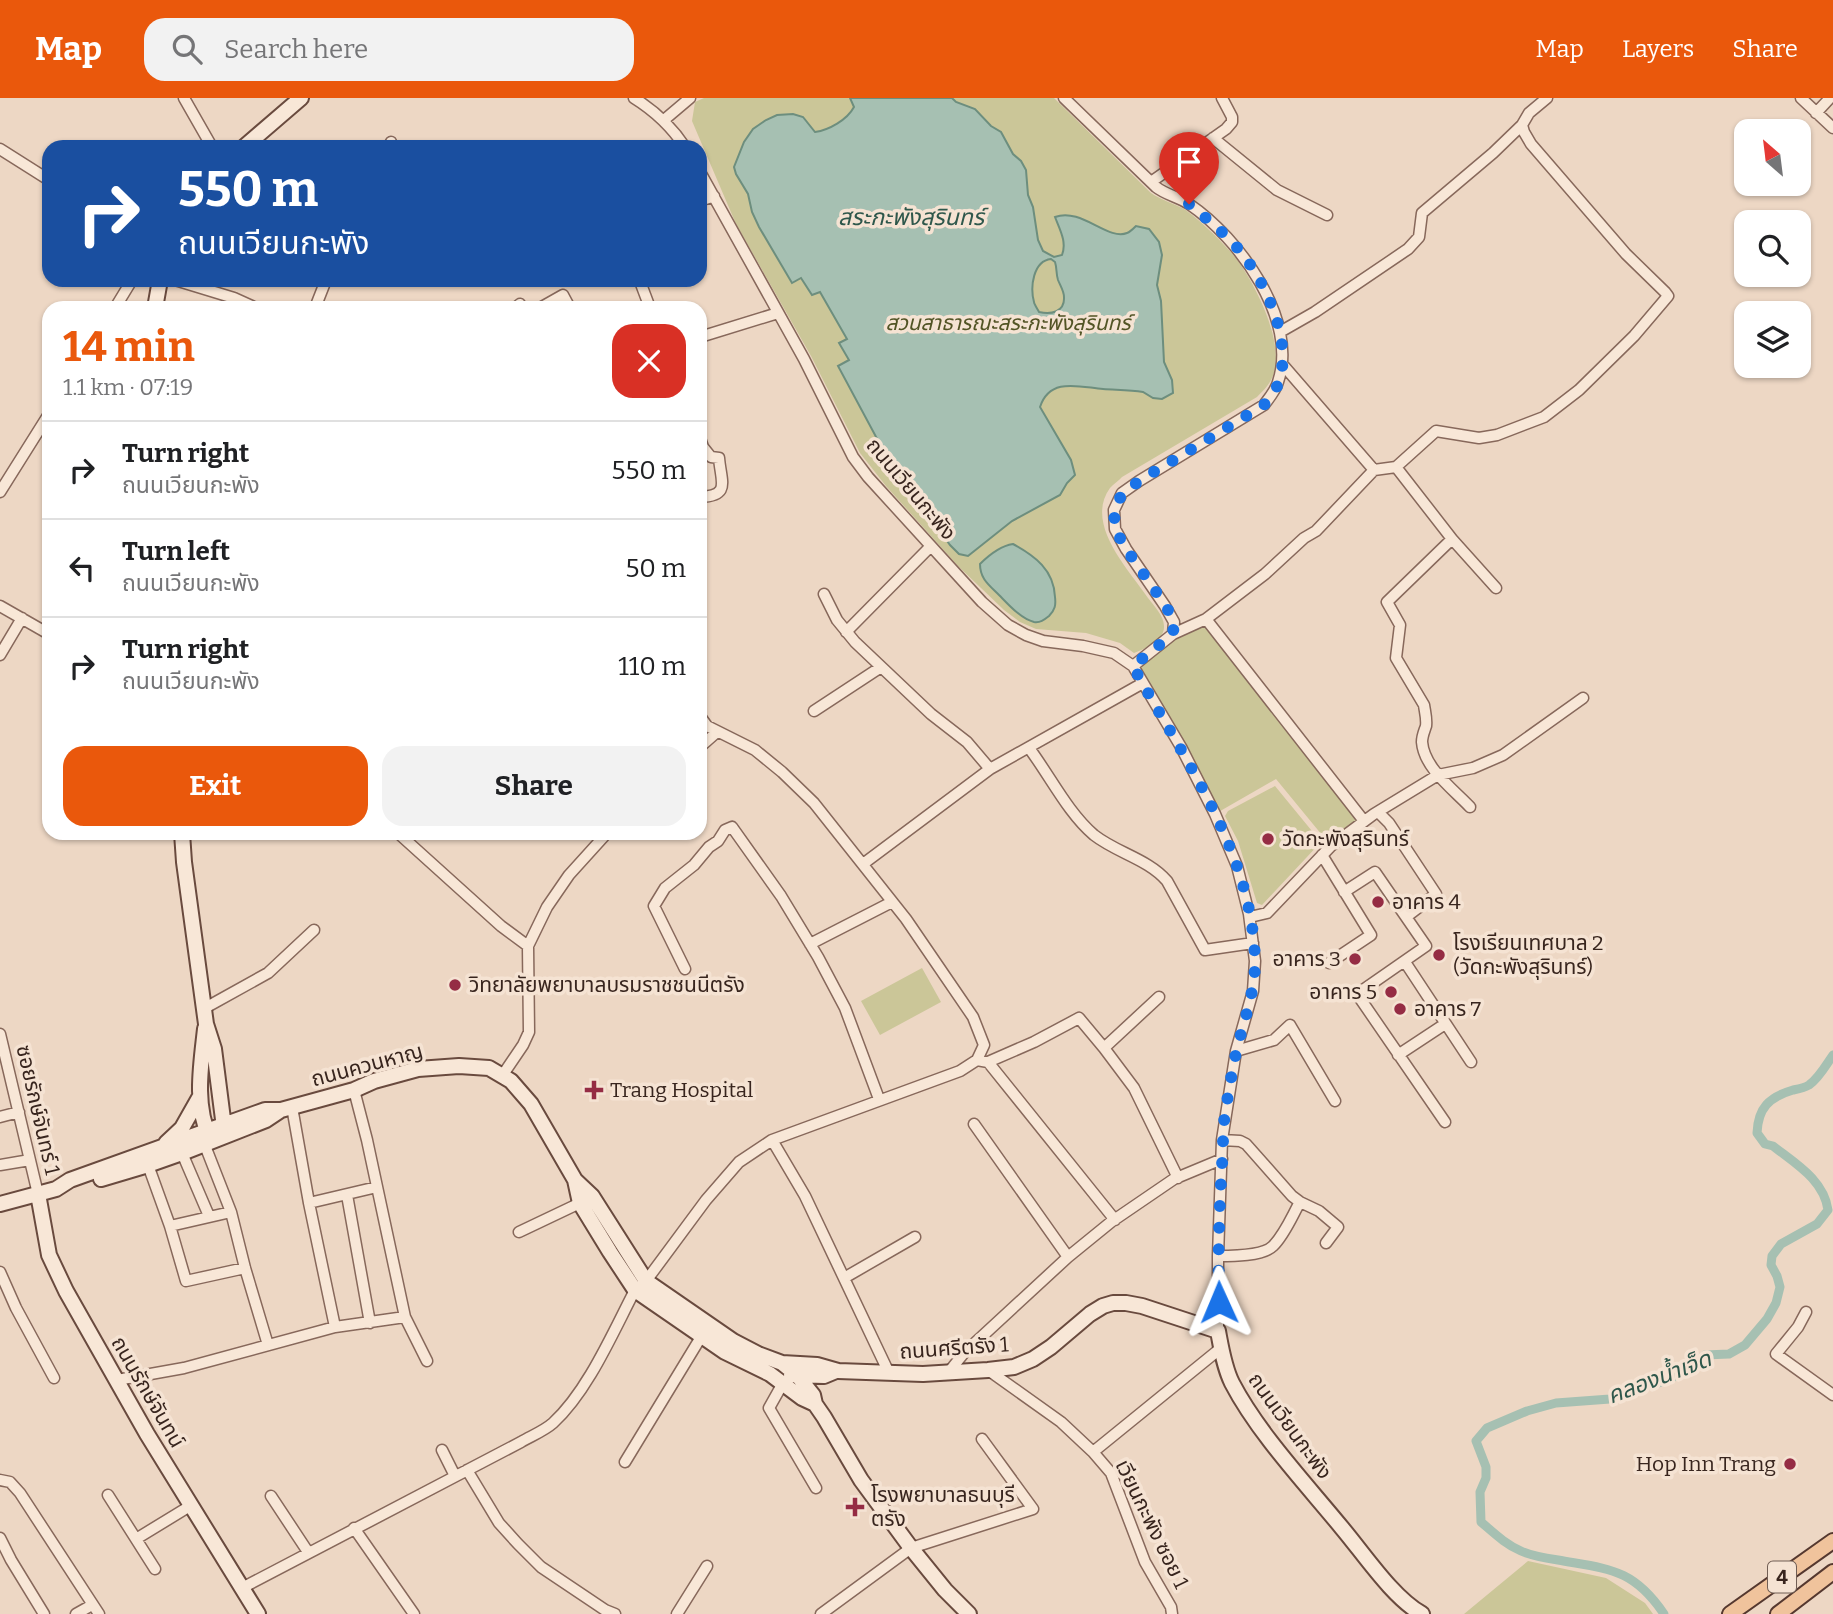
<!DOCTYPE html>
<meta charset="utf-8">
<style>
:root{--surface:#fff;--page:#f2f2f2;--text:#202124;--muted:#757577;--line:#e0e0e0;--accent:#ea580c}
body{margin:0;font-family:Bitter,"Noto Sans Thai",serif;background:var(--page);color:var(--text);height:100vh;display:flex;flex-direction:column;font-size:26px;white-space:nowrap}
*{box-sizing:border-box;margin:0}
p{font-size:23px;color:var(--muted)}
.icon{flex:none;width:38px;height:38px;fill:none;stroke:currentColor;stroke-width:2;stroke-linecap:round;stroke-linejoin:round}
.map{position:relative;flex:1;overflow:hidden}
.panel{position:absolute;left:42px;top:203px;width:665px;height:539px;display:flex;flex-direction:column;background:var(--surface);border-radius:21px;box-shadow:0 2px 5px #0004}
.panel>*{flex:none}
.top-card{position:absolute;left:42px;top:42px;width:665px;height:147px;border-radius:21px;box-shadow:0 2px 5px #0004;background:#1a4fa0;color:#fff;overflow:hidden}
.needle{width:46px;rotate:332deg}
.buttons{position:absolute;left:1734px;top:21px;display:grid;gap:14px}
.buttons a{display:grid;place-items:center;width:77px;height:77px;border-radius:14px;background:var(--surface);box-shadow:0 2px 5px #0004;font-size:35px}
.pin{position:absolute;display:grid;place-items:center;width:60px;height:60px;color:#fff;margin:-72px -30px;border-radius:50% 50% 50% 0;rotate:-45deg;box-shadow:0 0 7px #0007}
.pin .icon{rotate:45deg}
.me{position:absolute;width:77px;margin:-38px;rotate:359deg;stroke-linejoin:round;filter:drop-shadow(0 0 5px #0008)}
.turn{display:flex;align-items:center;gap:24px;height:147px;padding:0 21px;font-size:32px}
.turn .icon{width:91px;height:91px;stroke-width:2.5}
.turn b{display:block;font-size:49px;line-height:60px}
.round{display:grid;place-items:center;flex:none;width:74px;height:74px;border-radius:21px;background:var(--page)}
.overview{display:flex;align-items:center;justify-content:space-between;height:119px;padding:0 21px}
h1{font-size:42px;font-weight:700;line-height:52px;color:var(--accent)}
.cta{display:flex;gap:14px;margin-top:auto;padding:14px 21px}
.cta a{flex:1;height:80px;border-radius:21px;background:var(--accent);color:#fff;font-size:28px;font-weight:700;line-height:80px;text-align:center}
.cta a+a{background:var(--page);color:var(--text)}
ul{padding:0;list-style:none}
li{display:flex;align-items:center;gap:21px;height:98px;padding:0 21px;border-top:2px solid var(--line)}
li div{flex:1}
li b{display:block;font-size:26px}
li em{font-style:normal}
header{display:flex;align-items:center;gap:42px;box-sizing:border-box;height:98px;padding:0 35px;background:var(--accent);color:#fff}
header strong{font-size:33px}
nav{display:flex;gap:38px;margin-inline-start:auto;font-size:24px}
.search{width:490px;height:63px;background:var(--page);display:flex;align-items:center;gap:18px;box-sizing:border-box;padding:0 24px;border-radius:21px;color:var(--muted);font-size:26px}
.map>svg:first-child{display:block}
.green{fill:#cbc698}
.water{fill:#a6c0b2;stroke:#6d8e7e;stroke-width:2;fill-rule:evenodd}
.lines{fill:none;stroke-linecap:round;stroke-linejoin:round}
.canal{stroke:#a6c0b2;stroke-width:9}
.street-casing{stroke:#87685b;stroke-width:13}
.secondary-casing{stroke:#694a3e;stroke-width:18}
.primary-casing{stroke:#55382f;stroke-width:18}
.street{stroke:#f8e7d7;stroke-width:10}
.secondary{stroke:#f8e7d7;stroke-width:14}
.primary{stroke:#f0c39c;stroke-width:14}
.route{stroke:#1a73e8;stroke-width:12;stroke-dasharray:0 21.6}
.poi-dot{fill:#952c44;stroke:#f5e3d3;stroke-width:2.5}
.labels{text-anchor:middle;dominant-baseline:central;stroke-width:7;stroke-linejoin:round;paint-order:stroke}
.shield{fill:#f5e3d3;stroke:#715e54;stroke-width:2}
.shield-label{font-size:19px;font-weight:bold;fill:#38251e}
.park-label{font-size:21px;font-style:italic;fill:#525425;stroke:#f5e3d3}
.street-label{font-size:21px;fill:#38251e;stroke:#f5e3d3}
.poi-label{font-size:21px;fill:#38251e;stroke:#f5e3d3;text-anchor:start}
.water-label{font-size:23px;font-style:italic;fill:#2e574b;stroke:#f5e3d3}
</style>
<header>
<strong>Map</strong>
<div class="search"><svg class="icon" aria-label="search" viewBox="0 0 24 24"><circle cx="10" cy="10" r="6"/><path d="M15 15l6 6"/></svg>Search here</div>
<nav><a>Map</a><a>Layers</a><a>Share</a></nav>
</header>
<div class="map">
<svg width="1833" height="1516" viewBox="0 0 1833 1516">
<rect width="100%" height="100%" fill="#edd7c4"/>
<path class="green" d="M704 0H1054L1151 95C1161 102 1173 105 1184 111 1199 121 1228 149 1238 163 1257 189 1288 251 1271 282 1268 288 1262 294 1257 299L1122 379C1119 383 1113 386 1110 390 1084 426 1129 472 1148 500 1154 508 1164 518 1164 528 1165 542 1145 551 1134 555L1120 545 1086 535 1036 531 1020 524 1004 512 958 468 886 388 860 355 811 258 736 126 692 23 695 4Z
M1206 521 1364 723 1331 748 1276 681 1215 716 1133 568 1160 548Z
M1275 688 1321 744 1262 807 1257 805 1238 743 1225 718 1228 713Z
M922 870 941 904 880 937 861 903Z
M1528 1463 1606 1480 1645 1505 1653 1516H1464Z"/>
<path class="water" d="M850 0H952L956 4 975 11 991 28 1001 34 1013 56 1021 63 1026 72 1028 97 1033 109 1038 142 1043 153 1054 159 1062 157C1067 144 1060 132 1055 119 1081 109 1108 143 1127 135 1130 134 1133 131 1136 128L1149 131 1159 144 1162 157 1157 187 1161 203 1164 264 1172 282 1173 295 1162 301 1153 300 1143 294C1130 292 1117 292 1103 291 1079 289 1050 279 1040 309L1071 362 1075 377 1067 385 1060 397 1012 423 968 458 959 456 950 447 882 350 838 268 849 262 839 245 847 241 820 194 812 197 801 180 792 185 759 129 752 114 748 96 736 76 734 69 744 44 753 31 766 22 777 17 793 16 803 19 815 34C829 32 847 22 854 9ZM1051 161 1055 164C1057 170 1056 176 1058 182 1060 187 1064 193 1064 199 1065 214 1051 217 1039 214 1038 212 1034 206 1034 204 1030 189 1033 163 1051 161Z
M1013 446C1035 458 1054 472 1055 499 1056 507 1055 512 1049 518 1044 522 1040 525 1034 524 1021 521 1008 506 999 497 989 487 980 481 980 466 989 457 1000 448 1013 446Z"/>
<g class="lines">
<path class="canal" d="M1664 1516C1633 1470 1608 1471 1558 1462 1545 1460 1532 1458 1521 1453 1505 1446 1494 1435 1481 1424L1480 1394 1486 1380V1369L1476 1343 1487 1330 1527 1313 1556 1305 1610 1301 1636 1288 1653 1287 1681 1276 1705 1257 1729 1256 1745 1247 1767 1221 1776 1205 1780 1189 1777 1178 1771 1167 1772 1158 1781 1146 1817 1126 1828 1112C1824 1082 1796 1066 1773 1048L1765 1046 1757 1035C1758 1010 1769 999 1793 992 1798 991 1804 990 1809 987 1819 980 1826 967 1833 957"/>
<defs>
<path id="street" d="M184 0 212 49
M634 0C655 13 671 28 685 49
M1064 0 1156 89C1166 97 1179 99 1189 106 1239 140 1299 222 1278 284 1276 292 1269 300 1264 307L1139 383 1122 395 1114 412 1115 431 1126 451 1165 508 1174 524 1173 536 1133 568
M1801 0 1833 30
M1816 15 1830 0
M664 22 690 0
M1213 40 1277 92 1327 117
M389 49 391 44
M0 51 49 82
M700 74 804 261 853 359 868 379 982 504 1008 527 1026 537 1043 543 1083 548 1114 555 1133 568 1181 649 1215 716 1237 768 1249 816 1255 863 1253 893 1236 953 1222 1042 1218 1158V1233
M1151 84 1226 31 1232 24V19L1222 0
M700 103 714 98
M175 182 234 200 256 210
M642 182 641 186 650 210
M115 210 132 182
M315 210 326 182
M515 210 520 206
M540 210 563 197 570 210
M1280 234 1315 214 1408 151 1419 139 1422 115 1493 55 1522 27
M700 239 778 215
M1283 267 1374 372 1396 369 1436 333 1479 340 1497 337 1544 319 1579 292 1634 238 1668 198 1665 194 1626 156 1531 46 1524 34 1522 27 1529 15 1547 0
M700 340 703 349 711 359 719 360C721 384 731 398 700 399
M1396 369 1452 441
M0 394 49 316
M824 496 837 522 855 544 931 616 967 644 990 671
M0 508 49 536
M1206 521 1364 723
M846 534 931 448
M1173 536 1206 521 1265 476 1304 440 1316 433 1374 372
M0 557 22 520
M814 613 881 569
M700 649 717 634
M1029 650C1050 678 1068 715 1094 737 1117 755 1148 761 1167 783L1205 852 1253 845
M1470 709C1453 691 1424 670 1422 644 1422 638 1424 634 1426 628 1427 621 1425 614 1424 607L1396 560 1400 527 1387 504 1452 441 1496 490
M1378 714 1389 725 1436 796 1406 819 1426 848 1357 896 1445 1024
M398 735 501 828 528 848
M1322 757 1371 837 1329 865
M863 766 990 671 1143 585
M1344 794 1375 774 1406 819
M1250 819 1267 815 1331 748 1374 716 1438 677 1473 670 1503 657 1583 600
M810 846 892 804
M1405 864 1471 964
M685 871 654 808 665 790 694 767 709 749 718 743 725 732 732 729 781 798 818 859 845 910 879 1001
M205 910 268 875 314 832
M0 936 38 1096
M1104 950 1159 899
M1236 953 1274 942 1290 927 1335 1003
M1398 957 1445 926
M977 962 988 964 1034 944 1079 920 1104 950 1134 990 1178 1080
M988 964 1115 1122
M502 978 523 947 529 934 528 848 547 809 569 777 607 735
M354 992 367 1042 405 1219 427 1263
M292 1009 309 1105 335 1229
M0 1019 19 1014
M974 1026 1068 1159
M772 1042 805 1098 889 1275
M1222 1042 1240 1043 1246 1046 1292 1098 1300 1104 1319 1113 1338 1129 1326 1145
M204 1045 231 1114 245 1170 268 1247
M182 1055 209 1118
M0 1067 30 1062
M148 1067 170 1128 186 1183 245 1170
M347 1097 370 1225
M309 1105 377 1089
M170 1128 231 1114
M519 1134 580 1105
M1218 1158C1232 1158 1263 1158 1273 1148 1285 1136 1292 1118 1300 1104
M0 1174 16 1210 54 1280
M844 1180 915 1139
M1806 1214 1798 1229 1776 1256 1833 1297
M988 1272 1061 1324 1093 1354 1111 1375 1145 1464 1171 1509 1172 1516
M948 1275 964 1255 1068 1159 1111 1124 1174 1081 1222 1061
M117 1282 184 1270 335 1229 405 1219
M783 1285 769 1310 816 1390
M442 1352 455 1378
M1093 1354 1221 1250
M625 1364 701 1239
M467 1372 499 1425 518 1446 541 1469 605 1512 615 1516
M0 1382 10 1384 20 1395 99 1516
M108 1397 155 1471
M271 1398 308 1454
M354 1430 414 1516
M0 1440 11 1462 44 1516
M136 1441 190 1408
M242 1490 521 1344C531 1338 544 1333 553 1325 588 1293 613 1234 635 1192L646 1183 706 1102 739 1064 772 1042 960 973 977 962 984 947 973 919 906 821 814 705 782 674 755 652 707 628 700 618
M76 1516 92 1507
M677 1516 707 1468
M821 1516 911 1450 1033 1411 982 1341"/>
<path id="secondary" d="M244 49 301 0
M155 210 160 182
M182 735 184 764 206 926 214 951 225 1037
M205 931C201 968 194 1006 210 1041
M166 1045 182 1030 199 1000
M101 1081 148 1067 182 1055 266 1022 281 1012
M575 1082 580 1105 610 1154 635 1192 725 1254 770 1276 802 1300 815 1306 824 1319 861 1382 911 1450 945 1492 969 1516
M38 1096 49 1157 66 1193 147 1336 258 1516
M0 1106 56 1091 70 1082 265 1012H281L354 992 374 983 418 971 459 968 489 970 511 983 531 1006 575 1082 592 1098 646 1183 733 1243 758 1256 782 1265 797 1277 813 1297 815 1306
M782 1265 817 1267 838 1273 923 1276 988 1272 1014 1269 1033 1261 1051 1249 1090 1216 1103 1208 1113 1205H1126L1142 1208 1218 1233C1221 1249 1224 1269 1232 1285 1258 1335 1306 1386 1342 1430 1364 1456 1393 1500 1422 1516
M791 1277 824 1278 836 1273"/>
<path id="primary" d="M1730 1516 1833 1443
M1778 1516 1833 1474"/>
</defs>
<use href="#street" class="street-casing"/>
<use href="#secondary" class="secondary-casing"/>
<use href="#primary" class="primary-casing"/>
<use href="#street" class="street"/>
<use href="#secondary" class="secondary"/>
<use href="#primary" class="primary"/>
</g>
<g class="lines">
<path class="route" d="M1189 106C1208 122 1229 138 1244 158 1268 190 1292 244 1279 284 1276 292 1269 300 1264 307L1139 383 1122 396 1114 412 1115 431 1126 451 1166 508 1174 524 1173 536 1133 568C1183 660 1253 754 1255 864 1255 894 1244 922 1237 951 1232 972 1229 993 1225 1014 1223 1032 1223 1049 1222 1067 1219 1112 1218 1158 1219 1204"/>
</g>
<g class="poi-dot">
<circle cx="1268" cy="741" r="7"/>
<circle cx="1378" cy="804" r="7"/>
<circle cx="1439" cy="857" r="7"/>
<circle cx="1355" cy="861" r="7"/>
<circle cx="455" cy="887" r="7"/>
<circle cx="1391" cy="894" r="7"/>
<circle cx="1400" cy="911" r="7"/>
<path d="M590.5 981.5h7v7h7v7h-7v7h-7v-7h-7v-7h7z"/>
<circle cx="1790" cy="1366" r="7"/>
<path d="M851.5 1398.5h7v7h7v7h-7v7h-7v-7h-7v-7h7z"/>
</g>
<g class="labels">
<rect class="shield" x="1768" y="1463.5" width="28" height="31" rx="5"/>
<g class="shield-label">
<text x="1782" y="1479">4</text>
</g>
<g class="park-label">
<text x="1008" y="225">สวนสาธารณะสระกะพังสุรินทร์</text>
</g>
<g class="street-label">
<text transform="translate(911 391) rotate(50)">ถนนเวียนกะพัง</text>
<text transform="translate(367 967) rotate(-15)">ถนนควนหาญ</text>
<text transform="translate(38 1012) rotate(77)">ซอยรักษ์จันทร์ 1</text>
<text transform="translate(954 1250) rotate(-4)">ถนนศรีตรัง 1</text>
<text transform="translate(148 1294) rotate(60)">ถนนรักษ์จันทน์</text>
<text transform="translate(1290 1328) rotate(54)">ถนนเวียนกะพัง</text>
<text transform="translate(1152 1426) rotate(64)">เวียนกะพัง ซอย 1</text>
</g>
<g class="poi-label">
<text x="1282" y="741">วัดกะพังสุรินทร์</text>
<text x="1392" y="804">อาคาร 4</text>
<text x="1453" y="845">โรงเรียนเทศบาล 2<tspan x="1453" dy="24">(วัดกะพังสุรินทร์)</tspan></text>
<text x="1341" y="861" text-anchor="end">อาคาร 3</text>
<text x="469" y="887">วิทยาลัยพยาบาลบรมราชชนนีตรัง</text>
<text x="1377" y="894" text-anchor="end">อาคาร 5</text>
<text x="1414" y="911">อาคาร 7</text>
<text x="610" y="992">Trang Hospital</text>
<text x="1776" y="1366" text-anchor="end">Hop Inn Trang</text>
<text x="871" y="1397">โรงพยาบาลธนบุรี<tspan x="871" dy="24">ตรัง</tspan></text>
</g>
<g class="water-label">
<text x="911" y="119">สระกะพังสุรินทร์</text>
<text transform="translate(1659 1279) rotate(-21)">คลองน้ำเจ็ด</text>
</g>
</g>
</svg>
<div class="buttons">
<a><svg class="needle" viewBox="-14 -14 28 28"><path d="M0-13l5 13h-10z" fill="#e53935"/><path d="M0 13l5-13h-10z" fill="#757577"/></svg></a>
<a><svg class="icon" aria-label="search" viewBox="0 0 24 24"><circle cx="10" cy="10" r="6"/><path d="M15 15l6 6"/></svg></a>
<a><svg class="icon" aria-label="layers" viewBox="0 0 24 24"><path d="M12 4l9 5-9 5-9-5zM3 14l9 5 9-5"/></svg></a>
</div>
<div class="pin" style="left:1189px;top:106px;background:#d93025"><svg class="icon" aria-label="arrive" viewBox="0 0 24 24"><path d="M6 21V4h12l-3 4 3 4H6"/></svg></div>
<svg class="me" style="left:1219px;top:1204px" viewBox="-20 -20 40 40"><path d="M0-17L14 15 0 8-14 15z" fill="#1a73e8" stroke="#fff" stroke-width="4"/></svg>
<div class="top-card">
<div class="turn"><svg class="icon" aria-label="right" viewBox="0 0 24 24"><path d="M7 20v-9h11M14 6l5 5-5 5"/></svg><div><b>550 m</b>ถนนเวียนกะพัง</div></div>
</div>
<section class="panel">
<div class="overview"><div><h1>14 min</h1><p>1.1 km · 07:19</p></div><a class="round" style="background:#d93025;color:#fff"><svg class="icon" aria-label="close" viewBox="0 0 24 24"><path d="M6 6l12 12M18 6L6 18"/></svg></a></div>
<ul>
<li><svg class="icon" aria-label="right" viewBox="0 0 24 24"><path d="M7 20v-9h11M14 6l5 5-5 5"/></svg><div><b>Turn right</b><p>ถนนเวียนกะพัง</p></div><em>550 m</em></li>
<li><svg class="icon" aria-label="left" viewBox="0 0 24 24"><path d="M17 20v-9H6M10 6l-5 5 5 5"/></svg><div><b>Turn left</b><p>ถนนเวียนกะพัง</p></div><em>50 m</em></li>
<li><svg class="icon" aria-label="right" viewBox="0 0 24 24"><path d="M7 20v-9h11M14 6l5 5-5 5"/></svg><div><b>Turn right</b><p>ถนนเวียนกะพัง</p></div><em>110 m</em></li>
</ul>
<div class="cta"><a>Exit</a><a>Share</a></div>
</section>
</div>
